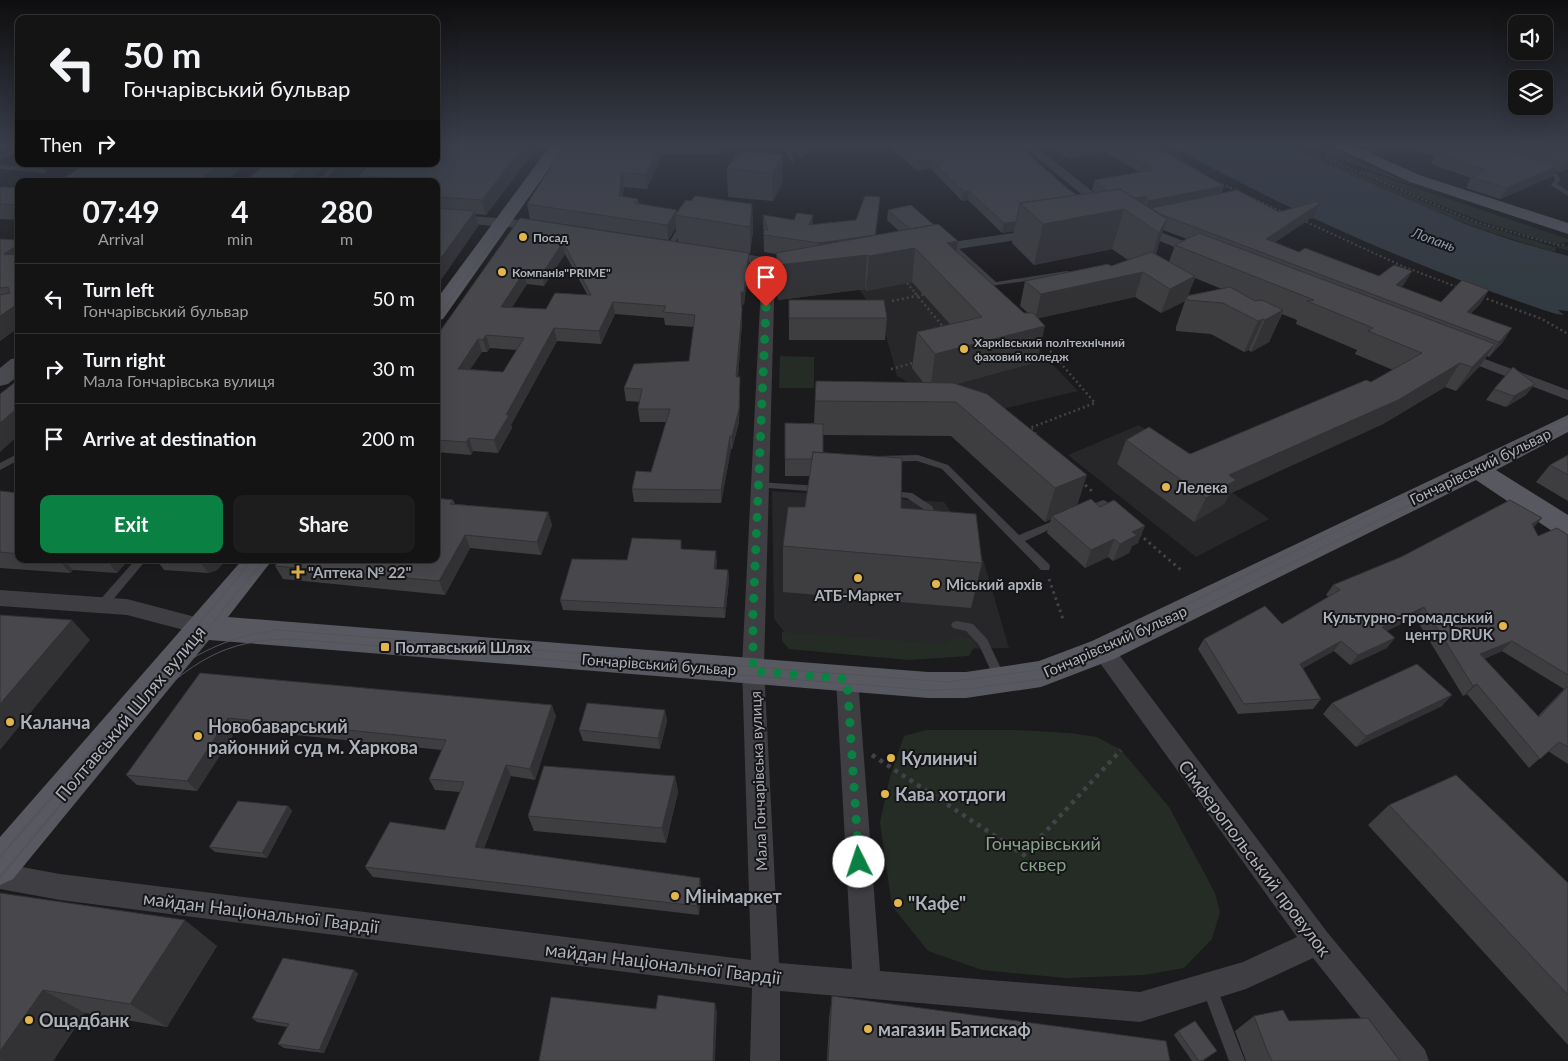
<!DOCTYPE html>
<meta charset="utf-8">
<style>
:root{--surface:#141415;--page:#1d1d1e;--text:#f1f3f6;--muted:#9d9ea0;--line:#333334;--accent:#0b8043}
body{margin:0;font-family:Lato,sans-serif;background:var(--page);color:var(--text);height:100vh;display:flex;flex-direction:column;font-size:19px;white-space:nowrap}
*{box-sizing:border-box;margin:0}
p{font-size:16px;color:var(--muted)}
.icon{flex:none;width:28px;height:28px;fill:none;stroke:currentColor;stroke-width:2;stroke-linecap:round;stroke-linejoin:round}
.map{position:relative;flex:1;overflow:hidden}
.side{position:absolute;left:15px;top:178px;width:425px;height:385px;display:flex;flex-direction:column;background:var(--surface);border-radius:10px;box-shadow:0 5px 20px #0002,0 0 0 1px var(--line)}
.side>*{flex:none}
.top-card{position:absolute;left:15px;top:15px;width:425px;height:152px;border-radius:10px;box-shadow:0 5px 20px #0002,0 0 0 1px var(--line);background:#141415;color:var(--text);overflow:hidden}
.tools{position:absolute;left:1508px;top:15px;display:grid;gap:10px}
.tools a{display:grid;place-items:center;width:45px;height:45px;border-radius:10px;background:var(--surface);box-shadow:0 5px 20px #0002,0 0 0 1px var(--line);font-size:25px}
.pin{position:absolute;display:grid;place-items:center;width:42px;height:42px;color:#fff;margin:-51px -21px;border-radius:50% 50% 50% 0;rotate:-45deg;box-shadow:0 0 5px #0007}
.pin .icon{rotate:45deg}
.me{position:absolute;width:55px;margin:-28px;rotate:356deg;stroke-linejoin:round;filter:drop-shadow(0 0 4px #0008)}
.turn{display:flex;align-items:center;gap:18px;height:105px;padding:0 25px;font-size:22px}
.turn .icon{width:65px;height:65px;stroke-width:2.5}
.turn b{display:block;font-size:35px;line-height:42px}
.then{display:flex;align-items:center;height:48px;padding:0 25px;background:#0003;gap:10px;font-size:19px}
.eta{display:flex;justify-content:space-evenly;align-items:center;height:85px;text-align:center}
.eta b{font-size:30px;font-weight:700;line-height:35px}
.action{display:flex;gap:10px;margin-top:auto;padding:10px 25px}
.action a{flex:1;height:58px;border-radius:10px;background:var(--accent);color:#fff;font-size:20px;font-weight:700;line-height:58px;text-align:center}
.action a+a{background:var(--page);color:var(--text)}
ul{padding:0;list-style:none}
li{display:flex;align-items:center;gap:15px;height:70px;padding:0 25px;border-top:1px solid var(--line)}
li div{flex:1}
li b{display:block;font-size:19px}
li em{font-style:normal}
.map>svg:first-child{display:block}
.built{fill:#272729}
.green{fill:#252c26}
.water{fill:#333b42}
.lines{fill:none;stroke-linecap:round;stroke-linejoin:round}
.path-far3{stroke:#424348;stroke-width:2;stroke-dasharray:2 2.5;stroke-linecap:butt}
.path-far2{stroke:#424348;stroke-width:2.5;stroke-dasharray:2 3;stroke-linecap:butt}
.path-far1{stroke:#424348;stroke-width:3;stroke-dasharray:2.5 4;stroke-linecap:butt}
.path{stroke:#424348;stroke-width:4.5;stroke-dasharray:4 5;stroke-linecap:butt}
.lane{fill:#3e3e43;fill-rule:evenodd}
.street{fill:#3e3e43;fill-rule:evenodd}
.secondary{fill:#4a4b51;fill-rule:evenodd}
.primary{fill:#585960;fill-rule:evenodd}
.tram-far1{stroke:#53545a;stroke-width:1}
.tram{stroke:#53545a;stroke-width:2}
.wall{fill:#3e3e41;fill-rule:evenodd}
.shaded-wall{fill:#323235}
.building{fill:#48484c;stroke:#323235;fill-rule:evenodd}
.route{stroke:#0b8043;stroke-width:9;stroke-dasharray:0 16.2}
.poi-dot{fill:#e2b64d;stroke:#161517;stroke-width:2}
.labels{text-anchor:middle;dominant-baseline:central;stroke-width:4;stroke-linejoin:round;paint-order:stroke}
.far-poi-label{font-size:12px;font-weight:bold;fill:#aeb2bb;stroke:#161517;text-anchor:start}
.far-water-label{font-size:14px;font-style:italic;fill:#899db2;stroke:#161517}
.street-label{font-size:15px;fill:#aeb2bb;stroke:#161517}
.poi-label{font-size:15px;font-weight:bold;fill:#aeb2bb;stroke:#161517;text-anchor:start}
.near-street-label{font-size:18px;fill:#aeb2bb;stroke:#161517}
.near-poi-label{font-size:18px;font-weight:bold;fill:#aeb2bb;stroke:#161517;text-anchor:start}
.near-park-label{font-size:18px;fill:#87a48a;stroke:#161517}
</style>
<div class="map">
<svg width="1568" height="1061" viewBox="0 0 1568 1061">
<rect width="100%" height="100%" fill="#1b1a1c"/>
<path class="built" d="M287 164H432L420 181H266Z
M958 265 1078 391 968 417 897 376 882 321 855 284Z
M1139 425 1269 519 1196 557 1068 455Z
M772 491 944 502 983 559 1009 648 905 650 788 637 774 619Z"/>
<path class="green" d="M1284 146H1292L1472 222 1554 247 1568 246V250L1556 247 1555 252C1462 226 1372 188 1284 146Z
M1301 146H1326L1383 172 1444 196Z
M350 164H377L365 176 338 175Z
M1362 170 1568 239V242L1555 244 1480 221 1359 172Z
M780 356 814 357V388H779Z
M782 632 945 644 959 637 971 638 975 646 969 656 908 660 789 649 782 641Z
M926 730H1015L1070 733 1097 737 1121 750 1169 807 1215 893 1220 912 1212 939 1184 968 1144 975 1066 978 982 970 928 951 892 906 880 822 890 777 904 736Z"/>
<path class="water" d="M1171 146H1284L1465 224 1511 240 1568 256V311L1558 310 1564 315 1556 314C1422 270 1295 214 1171 146Z"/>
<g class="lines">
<path class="path-far3" d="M1161 146 1210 179 1240 192
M1297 146 1476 222 1557 245H1565
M1327 157 1340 162
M1250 197 1285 213
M1302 220 1402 266 1457 287
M907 283 916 294"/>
<path class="path-far2" d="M915 293 945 329
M1482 297 1542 319 1568 334
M892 301 926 294
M891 369 917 362
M1036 434 1030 428 1095 403 1039 338
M1082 482 1087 486"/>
<path class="path-far1" d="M1085 485 1094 493
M1139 534 1181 570
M1049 579 1064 622"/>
<path class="path" d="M872 755 1024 855 1121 750"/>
<path class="lane" d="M19 147V151L0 159V155Z
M334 164H340L324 181H318Z
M0 165 44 169 47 171 44 173 0 169Z
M1538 168 1556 173 1561 179 1557 184 1568 191V196L1552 186 1551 185 1555 179 1552 175 1538 170Z
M683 222 686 224 673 246 668 247 667 246 680 224Z
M954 244 996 282 1067 271 1071 273 1067 275 991 286 951 246Z
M19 453V460L0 470V463Z
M918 455 948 465 1019 535 1058 519H1064L1066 521 1064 523 1025 541 1049 564 1050 567 1049 570H1041L942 469 917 461 876 462 871 459 876 456Z
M759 482 820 486 825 489 820 492 756 487 754 485Z
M890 491 912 493 932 506 939 521 937 523H931L925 510 907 498 887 496 885 494 887 492Z
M1103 500 1106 501 1108 503 1106 505 1086 513 1081 510 1083 508Z
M136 559H147L106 608H98L97 605 98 602Z
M957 621 973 624 987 639 1006 679 1004 682 1000 684 996 682 979 645 966 631 953 628 951 625 953 622Z
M1210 980 1215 983 1245 1061H1229L1202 988 1205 983Z"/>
<path class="street" d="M1023 146H1035L1111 206V212H1103Z
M1370 146H1384L1363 158 1359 159 1354 156Z
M436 213 542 222 548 226 542 230 436 221Z
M1139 224 1207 250 1208 253 1202 257 1197 256 1135 231 1133 228Z
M1039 229 1043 230 1045 233 1043 236 932 253 926 249 932 245Z
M725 251 801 263 808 267 801 271 775 267 764 666 779 963 852 969 836 679 839 673 847 670 855 673 858 679 880 971 1140 992 1243 962 1297 937 1095 656 1092 650 1095 644 1103 641 1111 644 1327 932 1425 1050 1429 1061H1395L1313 958 1246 989 1140 1022 780 991V1061H750L752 988 60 900 0 889V863L60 874 751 960 742 666 762 265 720 258 719 255Z
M1458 349 1568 390V400L1453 356 1451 353 1453 350Z
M0 590 127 599 203 619 210 621 213 627 210 633 203 635 127 615 0 606Z"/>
<path class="secondary" d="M19 358V375L8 384 0 386V368L11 359Z"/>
<path class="primary" d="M550 146H565L443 319 436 321V300Z
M1333 146H1354L1422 176 1568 223V234L1410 182Z
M1568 415V432L1496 470 1568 515V538L1558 535 1476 480 1114 659 1041 687 966 698H928L209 640 13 879 0 885V837L243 559H273L228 617 928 672H966L1039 661 1092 641Z"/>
<path class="tram-far1" d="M436 321 561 146
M183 659 265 559
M153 679 253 559
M130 706C176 665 214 638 277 630L947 682 1039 670 1112 641 1568 417
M143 708C192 663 223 639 292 639L927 690 967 689 1044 679 1119 648 1568 427
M104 736 134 701
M118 736 146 703"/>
<path class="tram" d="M0 857 105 735
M0 877 119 735"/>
</g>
<path class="wall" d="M538 146 486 215 475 214 478 226 436 287V181H360L358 176Z
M564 146H722L720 154H662L647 189 624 187 622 197 638 199 639 204 677 210V213L691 201 752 204 753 231 750 253 678 242 676 228 668 240 530 219 527 204Z
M782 146H812V151L801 158 793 146V165Z
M888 146H1022L1020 147 1068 189 1077 195 1096 193 1092 190 1095 180 1139 172 1106 152 1069 159 1052 146H1155V147L1224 186 1221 194 1279 212 1314 216 1275 242 1299 252 1379 276 1412 271 1404 284 1401 287 1441 302 1489 290 1481 303 1471 313 1503 342 1489 357 1487 356 1479 367 1456 391 1445 387 1383 424 1229 494 1224 504 1194 522 1117 464 1126 440 1190 454 1371 382 1393 370 1355 354 1357 350 1296 324 1297 320 1282 314 1269 342 1251 352 1249 350 1244 352 1211 334 1176 331V327L1185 301 1161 313 1135 297 1039 318 1037 362 956 384 1077 505 1138 543 1132 546 1129 553 1113 561 1108 557 1085 568 1047 533 1051 519 1045 522 951 436 823 435V453L901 508 982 563 971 608 783 592V546L805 507 810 476H785V423H814L815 401 923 382 912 368 917 332 950 324 912 282 866 291 865 289 778 300 776 288V254L764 252 763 215 794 220 813 225 856 220 880 197 876 235 899 231 887 220 888 210 957 251 1024 313H1028L1020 306 1025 281 1111 266 1128 260 1112 249 1034 265 1012 243 1014 231 1002 233 968 200 962 201 930 168 918 171ZM1163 230 1187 239 1175 245 1169 262 1156 254ZM1195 278 1222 289 1188 295Z
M1412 146H1568V169L1558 173 1554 171 1551 177 1500 199 1466 188 1471 178 1431 164 1435 156 1410 149Z
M783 154V182L773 201 728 197 727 169Z
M0 187 19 188V220L0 219Z
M520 218 749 265 744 304 742 305V323L738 377 740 389 739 422 732 449H731L721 503 634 502 632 489 651 472 666 422H640L638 409 640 402 626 401 624 388 689 361 694 327 665 325 664 318 615 314 601 344 557 341 511 425 512 428 498 453 473 451 471 455 436 452V337ZM565 254 587 294 546 309 512 307 527 284 544 286ZM490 348 517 350 503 372 470 369 482 352H487Z
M0 239 19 240V327L0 341Z
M789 300 887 318 885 340H789Z
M1494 389 1526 395 1506 407 1486 400Z
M1568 455V501L1536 482 1550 465Z
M0 491 19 493V559H129L117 573 73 570 70 573 0 568Z
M453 500 455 504 548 512 552 525 541 555 470 548 445 595 283 579 275 566Z
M1542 518 1533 528 1538 536 1568 535V764L1548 751 1529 768 1467 694 1463 696 1415 617 1387 631V648L1350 665 1334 651 1303 668 1321 699 1313 709 1238 714 1198 649 1204 639 1282 624 1329 597 1326 595 1333 585ZM1502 651 1564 689 1538 716 1484 659Z
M682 549 717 561 716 569 728 570 729 580 725 618 563 610 560 600 627 560Z
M156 559H227L217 570 208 573 164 570Z
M200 673 556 716 535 780 511 776 484 848 700 878 701 888 699 915 373 877 365 867 445 830 460 792 435 790 429 779 442 750 237 729 197 791 137 785 126 775Z
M1332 703 1442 706 1356 747 1323 714Z
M665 710 667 721 660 749 583 741 579 730Z
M675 776 678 792 666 843 534 831 528 816Z
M1389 805 1568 883V1045L1368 825Z
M288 806 292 811 267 858 215 852 209 847Z
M0 894 217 946 167 1027 85 1013 53 1061H0Z
M354 970 358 974 324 1053 284 1048 278 1044 287 1027 257 1022 252 1018Z
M832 996 1170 1061H827L829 1019Z
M1254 1016 1289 1021 1400 1061H1246L1235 1031Z
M1178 1031 1217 1051 1203 1061H1192L1174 1035Z"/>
<path class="shaded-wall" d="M0 146H17L0 153Z
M524 146H538L486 215 482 200Z
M658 146H661L662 154 647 189 646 175Z
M719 146H722L720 154Z
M801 146H812V151L801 158Z
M1091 146H1107L1106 152 1069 159 1071 150Z
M783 154V182L773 201 772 173Z
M931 159 930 168 918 171 919 161Z
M1568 161V169L1558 173 1565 162Z
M222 164H248L225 181H198Z
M307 164H328L309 181H287Z
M1557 166 1551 177 1500 199 1507 188Z
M622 172 624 187 621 211 619 196Z
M1224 186 1220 195 1145 211 1148 201Z
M969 191 968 200 962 201 964 192Z
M1146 196 1143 206 1120 200Z
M880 197 874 252 867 255 865 289 778 300V265L818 260 819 243 875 235Z
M752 204 753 231 750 253V227Z
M1319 204 1314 216 1261 252 1266 239Z
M1124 209 1112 249 1034 265 1043 224Z
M677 210V216L675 215 676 228 668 240 667 225Z
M475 211 478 226 436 287V265Z
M813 215V231L809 225Z
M1167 219 1154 259 1146 274 1159 233Z
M1016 222 1014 231 1002 233 1004 223Z
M958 241 953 276 947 243Z
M563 242 565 254 544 286 542 274Z
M19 244V266L4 254Z
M915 248 912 282 866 291 869 256Z
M749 253V265L744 304 741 305V292Z
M1412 271 1404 284 1388 298 1396 285Z
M524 272 527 284 505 319 501 307Z
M1143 272 1135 297 1035 319 1041 294Z
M1195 276 1187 299V296L1185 301 1161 313 1170 289Z
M1489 290 1481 303 1458 326 1467 312Z
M613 302 615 314 601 344 599 331Z
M19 303V327L0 341V316Z
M742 310V323L737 390 736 377Z
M1283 310 1269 342 1251 352 1265 320Z
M1263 319 1249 350 1244 352 1258 321Z
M1045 326 1037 362 930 391 935 354Z
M554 328 557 341 511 425 512 428 498 453 494 440 506 415Z
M1512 328 1503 342 1489 357 1499 342Z
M486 335 490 348 487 352 483 340Z
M478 339 482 352 462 381 458 369Z
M1495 344 1479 367 1456 391 1472 367Z
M1460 363 1445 387 1383 424 1229 494 1224 504 1194 522 1206 498 1229 475Z
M740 377 739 422 732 449V436Z
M1535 384 1526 395 1506 407 1514 396Z
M19 407V435L0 452V423Z
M730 436 731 449 721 503V490Z
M469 438 473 451 471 455 466 442Z
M1087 475 1076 509 1052 516 1051 519 1045 522 1055 488Z
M548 512 552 525 541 555 537 542Z
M1542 518 1533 528 1532 524Z
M1145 526 1138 543 1132 546 1129 553 1113 561 1120 544 1132 532Z
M465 535 470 548 445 595 439 581Z
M1114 539 1108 557 1085 568 1091 550Z
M716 551 717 561 714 579V569Z
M58 559H63L73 570 70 573Z
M106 559H129L117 573Z
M198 559H227L217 570 208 573Z
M728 570 729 580 725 618 724 608Z
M1424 607 1415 617 1374 637 1382 627Z
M72 620 90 640 0 750V704Z
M1395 638 1387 648 1350 665 1358 655Z
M1341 641 1334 651 1293 674 1300 664Z
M1512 641 1502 651 1471 664 1480 654Z
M1477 684 1467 694 1463 696 1473 686Z
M1452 695 1442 706 1356 747 1366 736Z
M552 705 556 716 535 780 530 769Z
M665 710 667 721 660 749 658 738Z
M228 718 237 729 197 791 187 781Z
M506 765 511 776 481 857 475 847Z
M675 776 678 792 666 843 662 828Z
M288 806 292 811 267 858 262 853Z
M700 878 701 888 699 915 697 906Z
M185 920 217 946 167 1027 130 1004Z
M354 970 358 974 324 1053 319 1050Z
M43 990 85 1013 53 1061H2L0 1060V1051Z
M715 1003 717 1012 715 1061H713Z"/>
<path class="building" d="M436 146H524L482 200 436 197V181H403L406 178 358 176 371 164H436Z
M564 146H658L646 175 622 172 619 196 638 199 634 203 677 210 667 225 527 204Z
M900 146H1019L1068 189 1077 195 1020 203 1016 222 1004 223 969 191 964 192 931 159 919 161Z
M1066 146H1091L1071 150Z
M1113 146H1154L1224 186 1148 201 1146 196 1134 198 1120 189 1108 191 1095 180 1152 170Z
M1442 146H1495L1557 166 1507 188 1472 177 1486 170 1436 153 1447 148Z
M1516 146H1568V161L1565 162Z
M739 151 783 154 772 173 727 169Z
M86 164H222L198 181H59Z
M266 164H307L287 181H245Z
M0 187 19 188V205L0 204Z
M1120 189 1167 219 1159 233 1124 209 1043 224 1020 203Z
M1237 190 1279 212 1318 201 1319 204 1266 239 1299 252 1305 248 1379 276 1394 265 1412 271 1396 285 1441 302 1462 280 1489 290 1467 312 1512 328 1499 342 1160 214 1152 209V208Z
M695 196 752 204 750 227 675 215 686 200 691 201Z
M865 196 880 197 875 235 819 243 764 235V230H768L763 215 794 220 797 213 813 215 809 225 856 220Z
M911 205 934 225 910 229 888 210Z
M436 208 475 211 436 265Z
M520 218 749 253 744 292H741L742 310 736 377H740L739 409 732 436H730L721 490 632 489 636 471 651 472 670 409H638L642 389 624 388 634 364 689 361 695 315 663 312 666 306 613 302 599 331 554 328 506 415H509L494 440 469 438 466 442 436 440V337ZM563 242 591 295 555 293 546 309 501 307 524 272 542 274ZM486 335 524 338 503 372 458 369 478 339 483 340Z
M938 224 958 241 947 243 1024 313H1033L1045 326 935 354 917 332 982 317 915 248 869 256 867 255 778 265 776 253Z
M1199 233 1495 344 1472 367 1460 363 1398 400 1229 475 1236 480 1206 498 1126 440 1149 427 1190 454 1366 380 1371 382 1422 353 1368 331 1373 328 1307 301 1314 300 1175 245Z
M0 239 19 240V244L4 254 19 255V303L0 316V295L10 293 8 287 0 288Z
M1151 252 1195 276 1170 289 1143 272 1041 294 1025 281 1108 264 1111 266Z
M1230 287 1255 301 1262 300 1283 310 1265 320 1263 319 1258 321 1223 303 1187 300V296Z
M789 300H884L887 318H789Z
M1513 367 1535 384 1514 396 1494 389Z
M19 379V407L0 423V394Z
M816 381 953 383 987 394 1087 475 1055 488 956 402 815 401Z
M785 423 823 424V453L813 452 812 459H785Z
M813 452 902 458 901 508 976 514 982 563 783 546 788 507H805Z
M1568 455V475L1550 465Z
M0 491 19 493V554L0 552Z
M436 498 453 500 450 504 548 512 537 542 465 535 439 581 275 566 280 559H436Z
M1091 499 1100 507 1114 500 1145 526 1132 532 1137 535 1120 544 1114 539 1091 550 1052 516Z
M1510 500 1542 518 1532 524 1538 536 1557 528 1568 535V675L1512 641 1480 654 1539 717 1568 686V747L1559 742 1540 759 1477 684 1473 686 1424 607 1382 627 1395 638 1358 655 1341 641 1300 664 1321 699 1244 704 1204 639 1265 606 1282 624 1340 590 1333 585 1401 557Z
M632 538 681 540V549L716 551 714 569 728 570 724 608 560 600 572 559 627 560Z
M0 615 72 620 0 704Z
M1417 664 1452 695 1366 736 1332 703Z
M200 673 552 705 530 769 506 765 475 847 700 878 697 906 365 867 390 822 445 830 464 782 429 779 446 740 228 718 187 781 126 775Z
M587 703 665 710 658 738 579 730Z
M544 766 675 776 662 828 528 816Z
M1456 775 1568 883V995L1389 805Z
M238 801 288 806 262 853 209 847Z
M0 893 185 920 130 1004 43 990 0 1051Z
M283 958 354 970 319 1050 278 1044 289 1024 252 1018Z
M658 995 715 1003 713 1061H539L551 997 656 1009Z
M832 996 1166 1041 1170 1061H828Z
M1283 1010 1289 1021 1368 1018 1400 1061H1272L1266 1048 1254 1016Z
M1195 1021 1217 1051 1201 1061H1199L1178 1031Z"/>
<linearGradient id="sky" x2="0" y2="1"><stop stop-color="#0f0e0f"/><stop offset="0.49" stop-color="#393e4b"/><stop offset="1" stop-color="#393e4b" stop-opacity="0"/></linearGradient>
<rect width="1568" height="295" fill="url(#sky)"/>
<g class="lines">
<path class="route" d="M766 307 753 614V671L847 679 859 862"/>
</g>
<g class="poi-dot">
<circle cx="523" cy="237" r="5"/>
<circle cx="502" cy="272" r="5"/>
<circle cx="964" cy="349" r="5"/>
<circle cx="1166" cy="487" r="5"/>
<path d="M295.5 564.5h5v5h5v5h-5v5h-5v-5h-5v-5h5z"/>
<circle cx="858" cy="578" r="5"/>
<circle cx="936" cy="584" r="5"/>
<circle cx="1503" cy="626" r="5"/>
<rect x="380" y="642" width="10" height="10" rx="2.5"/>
<circle cx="10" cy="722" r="5"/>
<circle cx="198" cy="736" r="5"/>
<circle cx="891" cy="758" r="5"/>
<circle cx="885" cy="794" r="5"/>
<circle cx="675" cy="896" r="5"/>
<circle cx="898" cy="903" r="5"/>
<circle cx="29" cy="1020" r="5"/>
<circle cx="868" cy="1029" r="5"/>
</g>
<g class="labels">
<g class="far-poi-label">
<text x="533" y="237">Посад</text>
<text x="512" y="272">Компанія"PRIME"</text>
<text x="974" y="342">Харківський політехнічний<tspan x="974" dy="14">фаховий коледж</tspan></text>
</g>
<g class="far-water-label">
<text transform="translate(1434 239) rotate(20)">Лопань</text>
</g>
<g class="street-label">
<text transform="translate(1480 466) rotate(-26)">Гончарівський бульвар</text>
<text transform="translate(1115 641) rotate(-24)">Гончарівський бульвар</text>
<text transform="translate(659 664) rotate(4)">Гончарівський бульвар</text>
<text transform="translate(758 781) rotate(-92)">Мала Гончарівська вулиця</text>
</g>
<g class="poi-label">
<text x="1176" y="487">Лелека</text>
<text x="308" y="572">"Аптека № 22"</text>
<text x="946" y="584">Міський архів</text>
<text x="858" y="595" text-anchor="middle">АТБ-Маркет</text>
<text x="1493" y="617" text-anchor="end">Культурно-громадський<tspan x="1493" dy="17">центр DRUK</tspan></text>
<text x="395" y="647">Полтавський Шлях</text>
</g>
<g class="near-street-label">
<text transform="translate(130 713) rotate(-50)">Полтавський Шлях вулиця</text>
<text transform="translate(1255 858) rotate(53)">Сімферопольський провулок</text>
<text transform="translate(261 912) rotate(7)">майдан Національної Гвардії</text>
<text transform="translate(663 963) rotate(7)">майдан Національної Гвардії</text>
</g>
<g class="near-poi-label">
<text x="20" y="722">Каланча</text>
<text x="208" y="726">Новобаварський<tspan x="208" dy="21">районний суд м. Харкова</tspan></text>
<text x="901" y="758">Кулиничі</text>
<text x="895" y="794">Кава хотдоги</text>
<text x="685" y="896">Мінімаркет</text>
<text x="908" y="903">"Кафе"</text>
<text x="39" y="1020">Ощадбанк</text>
<text x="878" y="1029">магазин Батискаф</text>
</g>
<g class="near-park-label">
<text x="1043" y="843">Гончарівський<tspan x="1043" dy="21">сквер</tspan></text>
</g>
</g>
</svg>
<div class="tools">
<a><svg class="icon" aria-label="sound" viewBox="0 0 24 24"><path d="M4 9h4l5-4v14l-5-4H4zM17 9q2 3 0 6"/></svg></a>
<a><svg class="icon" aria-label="layers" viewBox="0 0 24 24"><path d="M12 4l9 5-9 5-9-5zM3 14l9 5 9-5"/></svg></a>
</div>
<div class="pin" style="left:766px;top:307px;background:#d93025"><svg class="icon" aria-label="arrive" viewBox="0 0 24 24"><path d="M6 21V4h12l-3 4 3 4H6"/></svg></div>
<svg class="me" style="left:859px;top:862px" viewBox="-20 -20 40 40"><circle r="19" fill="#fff"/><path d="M0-13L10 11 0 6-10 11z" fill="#0b8043"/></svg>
<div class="top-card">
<div class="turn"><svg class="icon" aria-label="left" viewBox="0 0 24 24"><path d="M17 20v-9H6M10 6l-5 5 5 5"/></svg><div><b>50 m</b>Гончарівський бульвар</div></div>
<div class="then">Then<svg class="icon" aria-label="right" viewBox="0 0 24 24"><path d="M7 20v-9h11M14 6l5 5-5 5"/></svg></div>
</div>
<section class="side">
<div class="eta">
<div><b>07:49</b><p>Arrival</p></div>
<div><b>4</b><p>min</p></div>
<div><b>280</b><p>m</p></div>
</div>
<ul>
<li><svg class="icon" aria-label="left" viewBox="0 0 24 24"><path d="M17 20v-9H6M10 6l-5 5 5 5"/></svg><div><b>Turn left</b><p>Гончарівський бульвар</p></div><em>50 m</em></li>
<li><svg class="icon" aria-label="right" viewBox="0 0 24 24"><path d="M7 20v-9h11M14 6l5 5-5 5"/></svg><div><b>Turn right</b><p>Мала Гончарівська вулиця</p></div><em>30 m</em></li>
<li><svg class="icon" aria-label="arrive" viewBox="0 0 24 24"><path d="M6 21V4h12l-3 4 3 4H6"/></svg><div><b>Arrive at destination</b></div><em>200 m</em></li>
</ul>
<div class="action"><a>Exit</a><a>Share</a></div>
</section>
</div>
